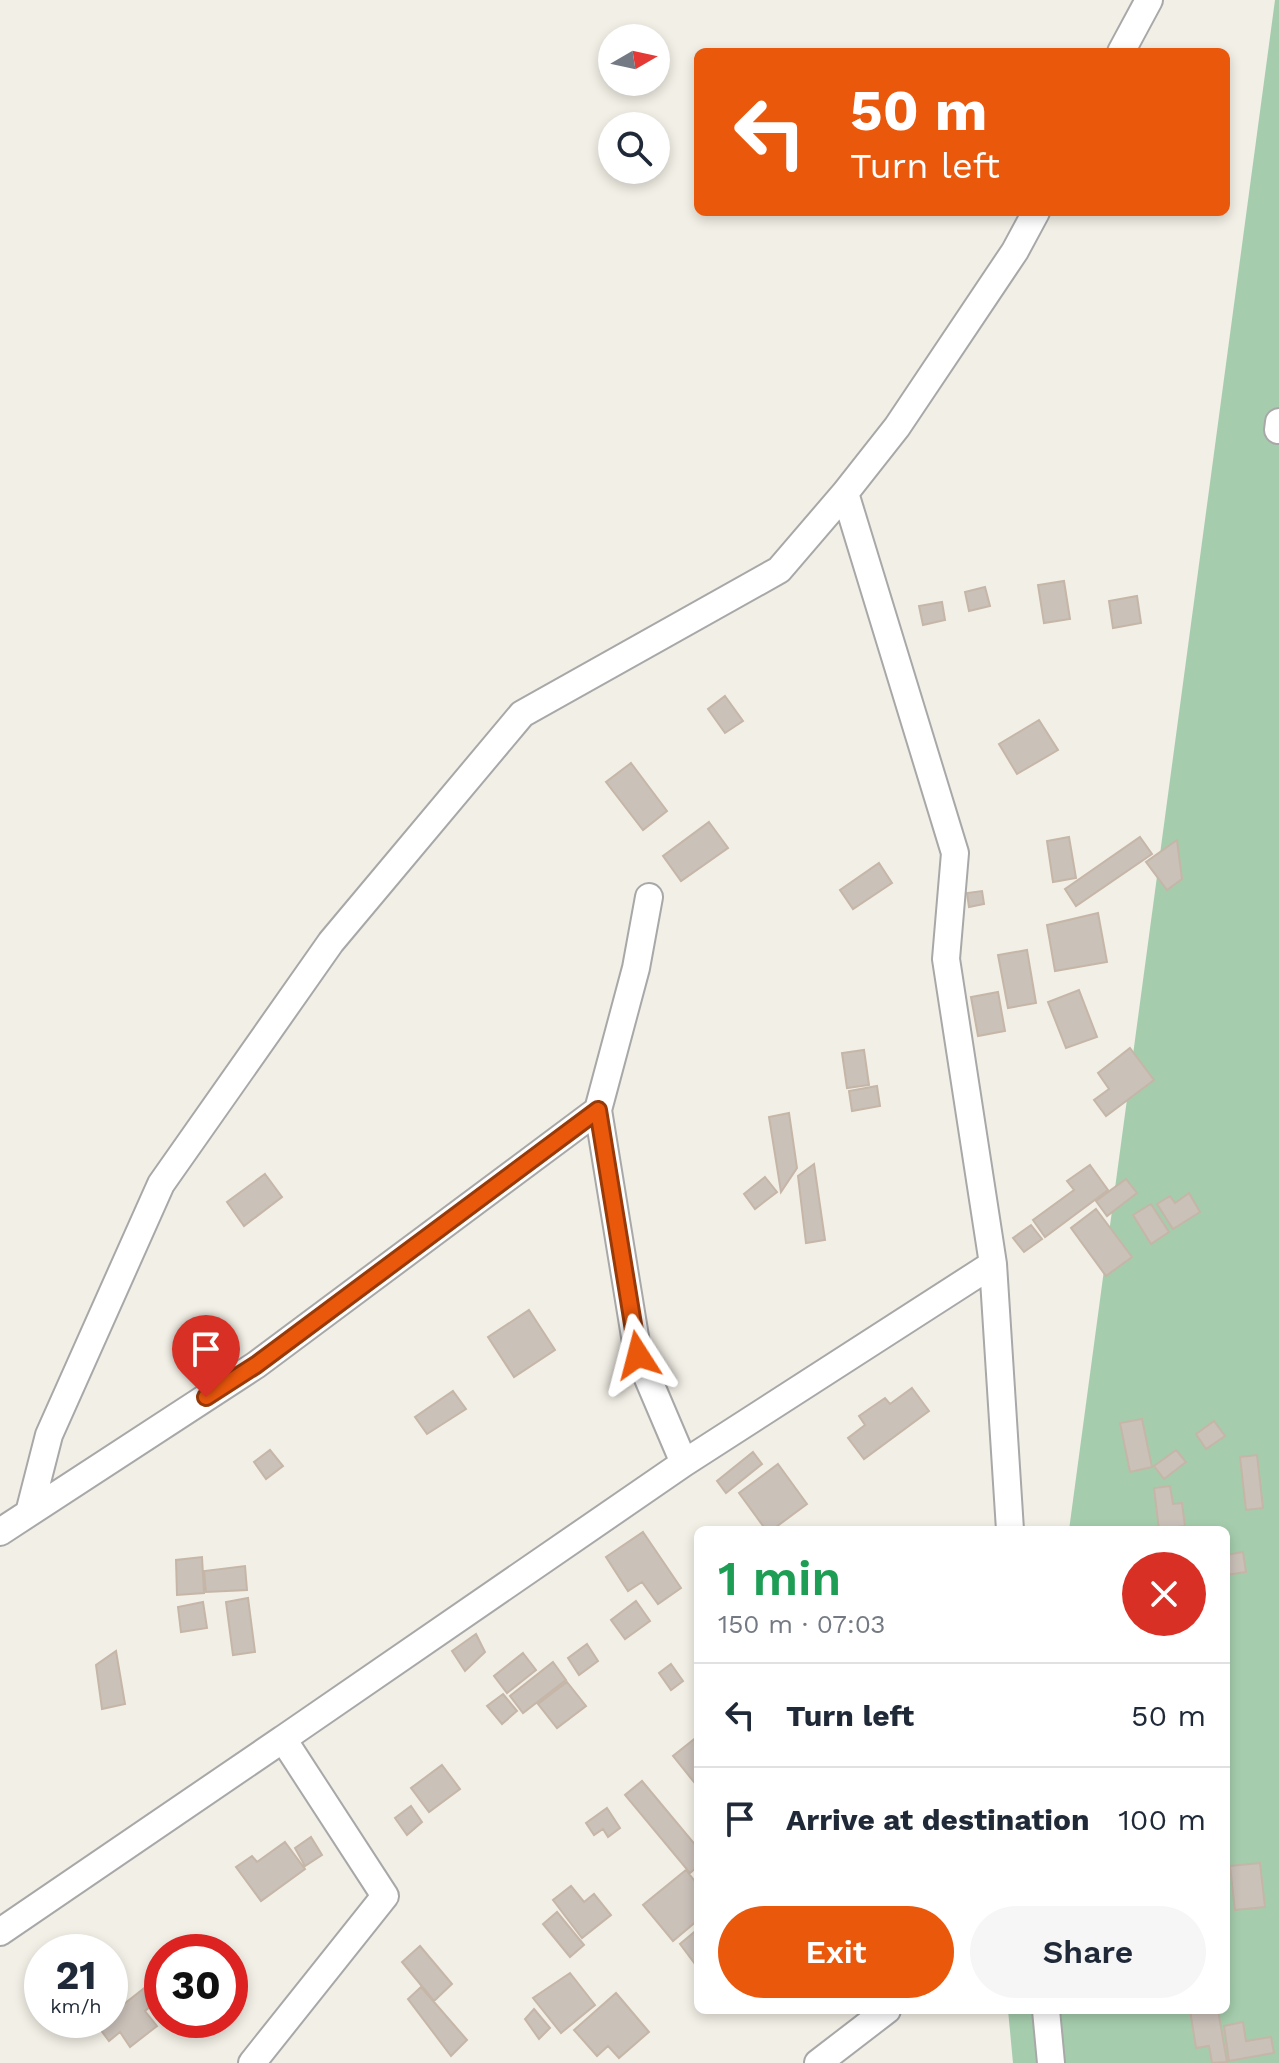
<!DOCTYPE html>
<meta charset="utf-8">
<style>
:root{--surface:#fff;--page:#f6f6f7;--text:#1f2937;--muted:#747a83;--line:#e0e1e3;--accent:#ea580c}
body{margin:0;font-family:"Work Sans",sans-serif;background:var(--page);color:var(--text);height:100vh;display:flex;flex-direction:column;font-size:30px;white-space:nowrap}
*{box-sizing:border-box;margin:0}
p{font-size:26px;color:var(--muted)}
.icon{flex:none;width:44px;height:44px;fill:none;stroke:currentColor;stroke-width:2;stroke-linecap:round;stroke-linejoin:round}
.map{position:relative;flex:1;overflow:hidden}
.drawer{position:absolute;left:694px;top:1526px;width:536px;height:488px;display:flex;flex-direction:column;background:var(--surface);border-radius:12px;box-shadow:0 4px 12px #0003}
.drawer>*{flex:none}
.hud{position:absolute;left:694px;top:48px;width:536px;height:168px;border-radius:12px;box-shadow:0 4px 12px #0003;background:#ea580c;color:#fff;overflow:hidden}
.needle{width:52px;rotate:81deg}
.tools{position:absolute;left:598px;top:24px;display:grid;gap:16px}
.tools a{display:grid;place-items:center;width:72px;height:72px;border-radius:50%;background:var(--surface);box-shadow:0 4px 12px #0003;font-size:40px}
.speed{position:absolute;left:24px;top:1934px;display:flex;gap:16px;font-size:40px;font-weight:700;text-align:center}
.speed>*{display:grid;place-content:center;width:104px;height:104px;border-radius:50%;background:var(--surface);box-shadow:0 4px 12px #0003;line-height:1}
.speed small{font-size:20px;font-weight:400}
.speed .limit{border:12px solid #d22;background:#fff;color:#111}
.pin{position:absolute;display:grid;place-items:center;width:68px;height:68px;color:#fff;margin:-82px -34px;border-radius:50% 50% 50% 0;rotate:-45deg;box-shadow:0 0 8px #0007}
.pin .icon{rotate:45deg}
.me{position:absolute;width:88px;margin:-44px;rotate:351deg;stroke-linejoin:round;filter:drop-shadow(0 0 6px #0008)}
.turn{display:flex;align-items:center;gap:28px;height:168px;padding:0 24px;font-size:36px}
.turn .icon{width:104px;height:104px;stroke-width:2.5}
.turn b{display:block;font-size:56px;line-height:68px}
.round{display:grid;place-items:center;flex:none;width:84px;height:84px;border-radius:42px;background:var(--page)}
.summary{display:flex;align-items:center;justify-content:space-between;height:136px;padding:0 24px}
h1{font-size:48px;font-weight:600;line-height:60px;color:#1e9e55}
.cta{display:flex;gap:16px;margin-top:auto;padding:16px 24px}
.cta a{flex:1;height:92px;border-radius:48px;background:var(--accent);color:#fff;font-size:32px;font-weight:600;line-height:92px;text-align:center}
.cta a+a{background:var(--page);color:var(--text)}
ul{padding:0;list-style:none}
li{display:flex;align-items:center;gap:24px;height:104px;padding:0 24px;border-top:2px solid var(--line)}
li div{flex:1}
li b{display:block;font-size:30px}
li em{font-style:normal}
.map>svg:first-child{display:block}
.cemetery{fill:#a5cdad}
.building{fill:#cac1b9;stroke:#c5b6a7;stroke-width:2}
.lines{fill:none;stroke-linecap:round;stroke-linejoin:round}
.minor-casing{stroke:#a8a8a8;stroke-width:30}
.minor{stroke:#fff;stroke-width:26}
.route-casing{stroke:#983908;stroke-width:20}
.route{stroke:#ea580c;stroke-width:14}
</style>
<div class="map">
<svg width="1279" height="2063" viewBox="0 0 1279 2063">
<rect width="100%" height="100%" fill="#f2efe6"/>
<path class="cemetery" d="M1275 0H1279V2063H1013L1008 2010H1226V1530H1069Z"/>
<path class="building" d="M1064 581 1070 619 1044 623 1038 585Z
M985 587 990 606 969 611 965 592Z
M1137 596 1141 623 1113 628 1109 601Z
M942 602 945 620 923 625 919 606Z
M725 696 743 721 725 733 708 709Z
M1039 720 1058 750 1017 774 999 744Z
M631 763 667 811 643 830 606 782Z
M709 822 728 848 681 881 663 856Z
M1069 837 1076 878 1053 882 1047 841Z
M1140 837 1152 854 1076 906 1065 889Z
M1177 840 1182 879 1167 890 1146 862Z
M879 863 892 883 853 909 840 890Z
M982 891 984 904 969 907 967 893Z
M1098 913 1107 962 1055 971 1047 925Z
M1027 950 1036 1003 1008 1008 998 955Z
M1079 990 1097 1037 1066 1048 1048 1002Z
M998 992 1005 1031 978 1036 971 997Z
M1130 1048 1154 1080 1106 1116 1094 1100 1109 1089 1098 1073Z
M864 1050 869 1085 847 1088 842 1053Z
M877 1086 880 1106 852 1111 849 1091Z
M789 1113 797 1168 781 1192 769 1117Z
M814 1164 825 1240 806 1243 798 1176Z
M1090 1165 1108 1190 1045 1237 1033 1220 1074 1190 1067 1181Z
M265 1174 282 1197 244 1226 227 1202Z
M765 1177 777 1192 755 1209 744 1194Z
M1126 1179 1137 1193 1107 1216 1096 1201Z
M1189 1193 1200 1212 1173 1229 1157 1204 1170 1196 1175 1203Z
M1151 1204 1169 1232 1151 1244 1133 1215Z
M1096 1209 1132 1257 1106 1276 1071 1228Z
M1031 1225 1042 1239 1024 1252 1013 1238Z
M529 1310 555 1350 514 1377 488 1337Z
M912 1388 929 1411 864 1459 848 1438 865 1425 859 1416 885 1398 890 1404Z
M453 1391 466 1409 427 1434 415 1417Z
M1142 1419 1152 1467 1130 1472 1120 1423Z
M1214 1421 1225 1436 1206 1449 1196 1434Z
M270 1450 283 1466 266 1479 254 1462Z
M1176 1450 1186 1462 1164 1479 1154 1466Z
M753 1452 762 1464 726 1493 717 1481Z
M1257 1455 1263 1508 1246 1510 1240 1457Z
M778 1464 807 1504 772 1530H766L739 1493Z
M1170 1486 1173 1504 1182 1503 1185 1526 1176 1527 1177 1530H1159L1154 1488Z
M643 1532 681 1588 658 1604 642 1582 628 1591 606 1557Z
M1243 1552 1246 1572 1226 1575V1555Z
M202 1557 204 1593 177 1595 176 1560Z
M245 1566 247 1590 206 1592 204 1571Z
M248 1598 255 1652 233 1655 226 1602Z
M636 1601 650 1621 625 1639 611 1620Z
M203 1602 207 1628 181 1632 178 1607Z
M476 1634 485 1652 465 1671 452 1651Z
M587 1644 598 1661 579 1675 568 1658Z
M116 1651 125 1704 102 1709 96 1665Z
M523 1653 536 1670 507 1693 494 1676Z
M553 1662 566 1680 523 1713 510 1696Z
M671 1664 683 1681 671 1690 659 1673Z
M567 1682 586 1706 557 1728 538 1704Z
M503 1694 517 1711 502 1724 487 1706Z
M698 1736V1787L673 1756Z
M442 1765 460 1789 429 1812 411 1788Z
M642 1781 698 1848V1866L690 1873 625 1795Z
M411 1806 422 1822 407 1835 395 1818Z
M607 1808 620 1828 608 1837 603 1829 594 1835 586 1823Z
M311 1837 322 1855 305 1866 295 1848Z
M285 1842 305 1869 261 1901 236 1867 252 1856 257 1862Z
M1260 1863 1265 1907 1235 1910 1230 1866Z
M686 1870 698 1885V1920L673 1941 643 1905Z
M571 1886 584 1902 594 1894 611 1915 582 1938 553 1900Z
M557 1912 584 1945 570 1957 543 1924Z
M698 1929V1968L680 1944Z
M420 1946 452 1984 434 2001 402 1962Z
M570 1973 595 2005 561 2033 533 1998Z
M147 1986 158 2000 145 2011 157 2026 130 2047 120 2032 109 2041 97 2025 103 2020H110V2015Z
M421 1987 467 2040 451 2056 408 1999Z
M616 1993 649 2032 619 2058 608 2046 597 2056 574 2030Z
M534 2009 550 2028 539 2039 525 2019Z
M1190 2010H1218L1227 2062 1212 2063 1209 2046 1196 2048Z
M1243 2022 1246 2041 1271 2037 1274 2053 1229 2061 1224 2026Z"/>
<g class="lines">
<defs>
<path id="minor" d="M1121 52 1149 0
M1278 430 1279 422
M649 897 636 968 598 1110 638 1355 684 1463
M993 1264 1010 1530
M29 1513 49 1435 161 1184 331 942 522 714 779 570 845 493 897 427 1015 251 1036 212
M0 1532 256 1365 598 1110
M0 1932 283 1739
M1046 2010 1051 2063
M252 2063 385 1896 283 1739 684 1463 993 1264 946 959 955 853 845 493
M818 2063 887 2010"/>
</defs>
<use href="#minor" class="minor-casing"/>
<use href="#minor" class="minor"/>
</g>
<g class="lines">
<defs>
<path id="route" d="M206 1397 256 1365 598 1110 638 1355"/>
</defs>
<use href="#route" class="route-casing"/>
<use href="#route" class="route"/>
</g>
</svg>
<div class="tools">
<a><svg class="needle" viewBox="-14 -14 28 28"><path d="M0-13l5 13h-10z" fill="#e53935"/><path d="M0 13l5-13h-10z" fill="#747a83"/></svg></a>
<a><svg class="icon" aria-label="search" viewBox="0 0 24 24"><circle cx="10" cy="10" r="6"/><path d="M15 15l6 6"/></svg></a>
</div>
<div class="speed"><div>21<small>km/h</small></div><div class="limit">30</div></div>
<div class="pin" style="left:206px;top:1397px;background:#d93025"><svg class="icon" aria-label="arrive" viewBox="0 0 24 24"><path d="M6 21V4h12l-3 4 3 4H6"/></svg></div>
<svg class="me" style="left:638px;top:1355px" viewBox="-20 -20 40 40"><path d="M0-17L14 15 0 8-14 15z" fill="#ea580c" stroke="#fff" stroke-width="4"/></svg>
<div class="hud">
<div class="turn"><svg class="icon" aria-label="left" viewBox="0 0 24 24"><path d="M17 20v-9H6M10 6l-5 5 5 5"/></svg><div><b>50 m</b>Turn left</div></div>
</div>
<section class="drawer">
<div class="summary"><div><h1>1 min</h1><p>150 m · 07:03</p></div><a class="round" style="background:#d93025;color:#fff"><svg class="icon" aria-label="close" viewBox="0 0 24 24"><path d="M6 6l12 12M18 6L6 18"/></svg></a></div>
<ul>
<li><svg class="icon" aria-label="left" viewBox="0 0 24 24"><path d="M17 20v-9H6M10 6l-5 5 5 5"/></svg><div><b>Turn left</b></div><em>50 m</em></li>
<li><svg class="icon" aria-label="arrive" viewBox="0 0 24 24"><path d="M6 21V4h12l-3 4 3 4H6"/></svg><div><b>Arrive at destination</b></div><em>100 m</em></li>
</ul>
<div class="cta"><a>Exit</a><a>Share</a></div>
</section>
</div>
